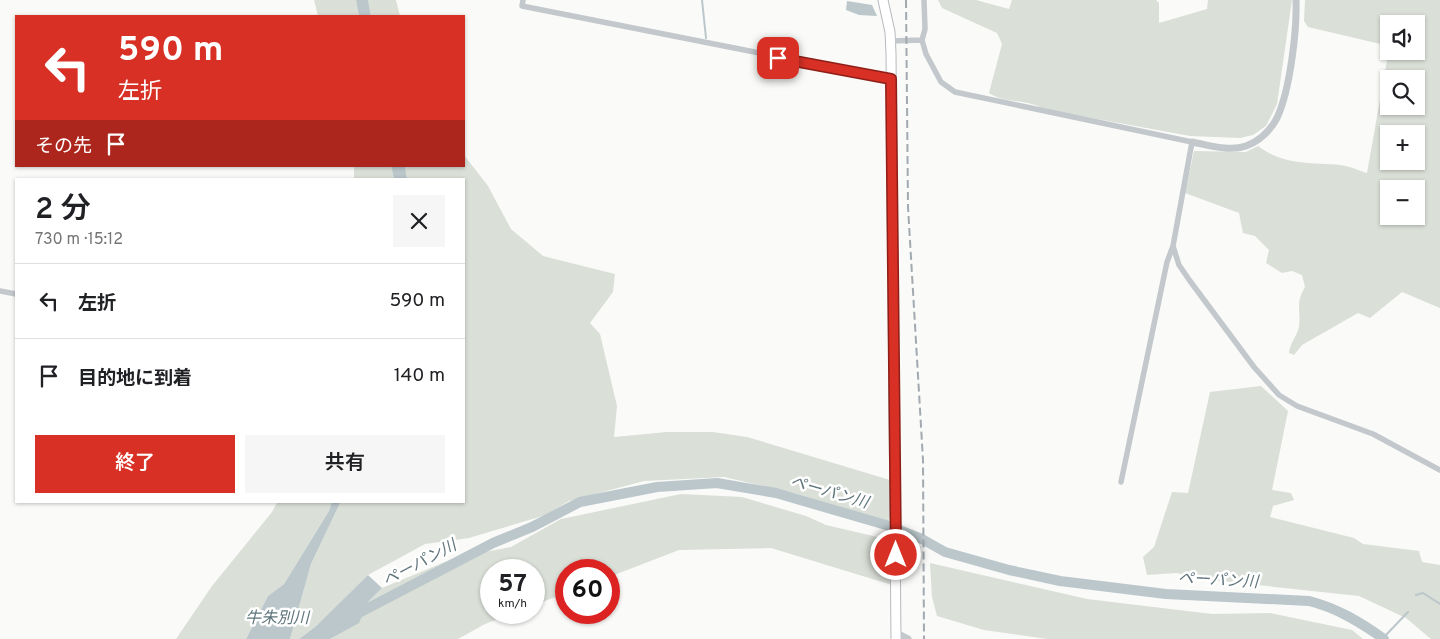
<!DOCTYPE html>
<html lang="ja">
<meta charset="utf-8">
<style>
:root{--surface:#fff;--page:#f6f6f6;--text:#202124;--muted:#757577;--line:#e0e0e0;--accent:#d93025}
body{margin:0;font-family:Overpass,"Noto Sans JP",sans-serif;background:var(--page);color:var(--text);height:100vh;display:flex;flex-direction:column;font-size:19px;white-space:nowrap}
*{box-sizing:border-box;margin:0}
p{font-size:16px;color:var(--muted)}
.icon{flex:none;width:28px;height:28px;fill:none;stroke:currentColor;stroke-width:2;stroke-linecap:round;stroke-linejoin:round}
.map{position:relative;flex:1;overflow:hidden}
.drawer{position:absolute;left:15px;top:178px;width:450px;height:325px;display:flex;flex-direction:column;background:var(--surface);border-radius:0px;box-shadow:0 1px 4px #0004}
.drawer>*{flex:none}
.top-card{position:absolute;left:15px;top:15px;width:450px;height:152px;border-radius:0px;box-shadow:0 1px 4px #0004;background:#d93025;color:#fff;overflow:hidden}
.controls{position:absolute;left:1380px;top:15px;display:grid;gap:10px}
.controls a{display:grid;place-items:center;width:45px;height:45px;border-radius:0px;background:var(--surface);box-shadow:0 1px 4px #0004;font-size:25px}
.speed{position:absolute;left:480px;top:559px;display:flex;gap:10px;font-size:25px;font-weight:700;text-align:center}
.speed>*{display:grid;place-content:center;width:65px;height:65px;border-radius:50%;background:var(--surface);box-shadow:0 1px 4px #0004;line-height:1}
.speed small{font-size:12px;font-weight:400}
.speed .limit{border:8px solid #d22;background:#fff;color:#111}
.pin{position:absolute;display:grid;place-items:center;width:42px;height:42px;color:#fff;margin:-21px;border-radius:10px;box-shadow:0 2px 8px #0006}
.me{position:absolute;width:55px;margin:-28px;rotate:0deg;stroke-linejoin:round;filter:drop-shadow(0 0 4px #0008)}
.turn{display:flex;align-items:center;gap:18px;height:105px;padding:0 20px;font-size:22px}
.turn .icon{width:65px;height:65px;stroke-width:2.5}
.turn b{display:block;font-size:35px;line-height:42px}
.then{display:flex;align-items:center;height:48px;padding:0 20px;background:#0003;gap:10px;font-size:19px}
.round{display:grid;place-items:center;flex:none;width:52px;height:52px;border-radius:0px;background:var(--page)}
.head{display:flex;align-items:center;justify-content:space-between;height:85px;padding:0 20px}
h1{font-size:30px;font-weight:600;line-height:38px}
.cta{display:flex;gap:10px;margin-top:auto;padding:10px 20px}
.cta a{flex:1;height:58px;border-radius:0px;background:var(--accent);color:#fff;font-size:20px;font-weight:600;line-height:58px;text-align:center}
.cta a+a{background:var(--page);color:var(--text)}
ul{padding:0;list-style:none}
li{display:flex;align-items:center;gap:15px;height:75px;padding:0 20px;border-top:1px solid var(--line)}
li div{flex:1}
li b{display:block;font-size:19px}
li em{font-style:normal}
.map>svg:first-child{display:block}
.green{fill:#dadfd7;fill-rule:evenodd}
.water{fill:#bbc7cb}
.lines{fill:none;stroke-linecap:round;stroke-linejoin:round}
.stream{stroke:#bbc7cb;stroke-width:2}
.river{stroke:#bbc7cb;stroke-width:10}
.primary-casing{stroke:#b5babe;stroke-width:11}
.minor{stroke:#c3c8cc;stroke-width:5.5}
.tertiary{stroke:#c3c8cc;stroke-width:7}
.primary{stroke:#fff;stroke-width:9}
.rail{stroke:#a2aab0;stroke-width:2;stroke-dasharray:8 4;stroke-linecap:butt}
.route-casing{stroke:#8d1f18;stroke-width:12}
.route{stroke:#d93025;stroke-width:9}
.labels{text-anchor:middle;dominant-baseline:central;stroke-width:5;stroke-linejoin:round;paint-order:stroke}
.water-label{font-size:16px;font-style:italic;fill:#60757c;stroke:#fff}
</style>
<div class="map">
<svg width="1440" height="639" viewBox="0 0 1440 639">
<rect width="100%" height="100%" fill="#fafaf8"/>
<path class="green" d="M314 0H356L359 16H318Z
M368 0H396L400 16H371Z
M938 0H976L1009 9 1012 0H1156L1159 3V23L1207 9 1208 0H1292L1277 104 1266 126 1253 135 1240 138 1190 136 1043 109C1026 98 1005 104 989 93L1002 44 997 33 942 8Z
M1305 0H1440V308L1402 292 1370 318 1358 313 1302 345 1294 355 1289 353C1290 343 1297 336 1299 327 1301 309 1295 304 1305 287L1302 275 1292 271 1282 273 1266 263 1269 250 1255 236 1243 233 1239 213 1185 193 1194 151 1246 152 1258 146C1285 166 1309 162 1340 165 1349 166 1358 170 1367 173L1389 49V51H1416V24H1389V46L1308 27 1304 21ZM1389 79H1416V106H1389ZM1389 134H1416V161H1389ZM1389 189H1416V216H1389Z
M464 155 488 186 511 229 543 256 615 274 613 292 590 323 600 334 617 406 614 437 667 432H713L747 437 890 480 891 513 888 521 794 493 724 477 644 481 569 501 546 515 469 538 425 544 368 575 315 627 299 639H290L311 564 341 501H464V179H407L405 166H464Z
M354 166H391L394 179H354Z
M1261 386 1288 411 1272 490 1291 493 1294 500 1273 506 1270 517 1354 538 1363 544 1419 551 1422 562 1440 565V639H1431L1406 618 1359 596 1211 580 1176 573 1147 575 1143 557 1154 547 1172 492 1188 493 1210 392Z
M681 494 742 497 806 516 826 525 890 540 892 585 771 548 679 550 609 577V570H566V593L534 605V570H491V612L514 613 485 624 458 639H330L358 623 368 602 382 588 457 557 511 547 561 519Z
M278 501H332L329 511 284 584 268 596 246 639H176L212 586 272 512Z
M930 563 1087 599 1212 614 1270 613 1352 630 1363 639H1047L984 630 937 616 932 597Z"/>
<path class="water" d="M356 0H368L371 16H359Z
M847 1 872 5 877 16 859 15 846 10Z
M391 166H405L407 179H394Z
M332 501H341L311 564 290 639H246L268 596 284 584 329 511Z
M368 575 382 588 368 602 359 623 330 639H299L315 627Z"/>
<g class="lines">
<path class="stream" d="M702 0 706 38
M1416 595 1423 593 1440 604
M1383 638 1408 612"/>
<path class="river" d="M353 616 493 543 532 527 580 502 657 487 717 483 776 493 886 525 922 539 945 552 1009 570 1060 581 1166 594 1309 601C1337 608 1360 622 1384 639"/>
<defs>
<path id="primary" d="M883 0 890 32 891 53 896 639"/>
</defs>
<use href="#primary" class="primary-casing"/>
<path class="minor" d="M523 0 522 6 891 79
M924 0 925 29 922 40 926 54 941 82 955 92 1192 142 1173 246 1167 262 1121 482
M891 41 922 40
M1173 246 1179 265 1190 281 1254 367 1279 395 1297 406 1373 434 1440 470
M0 291 16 294"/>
<path class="tertiary" d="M1192 142C1209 145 1229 152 1246 146 1259 141 1270 131 1277 118 1290 90 1297 31 1296 0
M896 633 908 639"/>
<use href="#primary" class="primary"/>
<path class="rail" d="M906 0 908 207 923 460 924 639"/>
</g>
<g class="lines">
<defs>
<path id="route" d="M778 58 891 79 896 555"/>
</defs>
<use href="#route" class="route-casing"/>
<use href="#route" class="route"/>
</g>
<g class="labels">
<g class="water-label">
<text transform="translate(829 493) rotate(16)">ペーパン川</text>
<text transform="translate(420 564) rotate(-28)">ペーパン川</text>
<text transform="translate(1218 581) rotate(3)">ペーパン川</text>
<text x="277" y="619">牛朱別川</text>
</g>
</g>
</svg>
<div class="controls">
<a><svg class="icon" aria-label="sound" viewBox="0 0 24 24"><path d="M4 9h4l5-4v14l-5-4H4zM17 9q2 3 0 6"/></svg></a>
<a><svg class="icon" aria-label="search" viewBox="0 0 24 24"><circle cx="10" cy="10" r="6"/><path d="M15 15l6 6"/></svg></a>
<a>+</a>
<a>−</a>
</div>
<div class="speed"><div>57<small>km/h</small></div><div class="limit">60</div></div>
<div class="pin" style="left:778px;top:58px;background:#d93025"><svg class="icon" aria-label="arrive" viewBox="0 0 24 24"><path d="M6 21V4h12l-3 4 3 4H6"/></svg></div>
<svg class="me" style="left:896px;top:555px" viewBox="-20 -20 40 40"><circle r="17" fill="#d93025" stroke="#fff" stroke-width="3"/><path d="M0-11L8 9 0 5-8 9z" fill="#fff"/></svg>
<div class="top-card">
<div class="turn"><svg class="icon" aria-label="left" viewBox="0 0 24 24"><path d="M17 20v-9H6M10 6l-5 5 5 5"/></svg><div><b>590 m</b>左折</div></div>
<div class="then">その先<svg class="icon" aria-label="arrive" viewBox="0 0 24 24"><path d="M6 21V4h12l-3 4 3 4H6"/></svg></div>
</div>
<section class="drawer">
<div class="head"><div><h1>2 分</h1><p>730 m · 15:12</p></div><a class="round"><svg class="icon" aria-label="close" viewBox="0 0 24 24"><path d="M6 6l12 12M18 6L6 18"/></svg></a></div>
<ul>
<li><svg class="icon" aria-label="left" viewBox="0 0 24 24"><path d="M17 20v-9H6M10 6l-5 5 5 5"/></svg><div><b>左折</b></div><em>590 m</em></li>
<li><svg class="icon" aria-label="arrive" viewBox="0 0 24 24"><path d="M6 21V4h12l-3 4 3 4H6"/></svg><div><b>目的地に到着</b></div><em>140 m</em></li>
</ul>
<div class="cta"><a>終了</a><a>共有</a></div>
</section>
</div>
